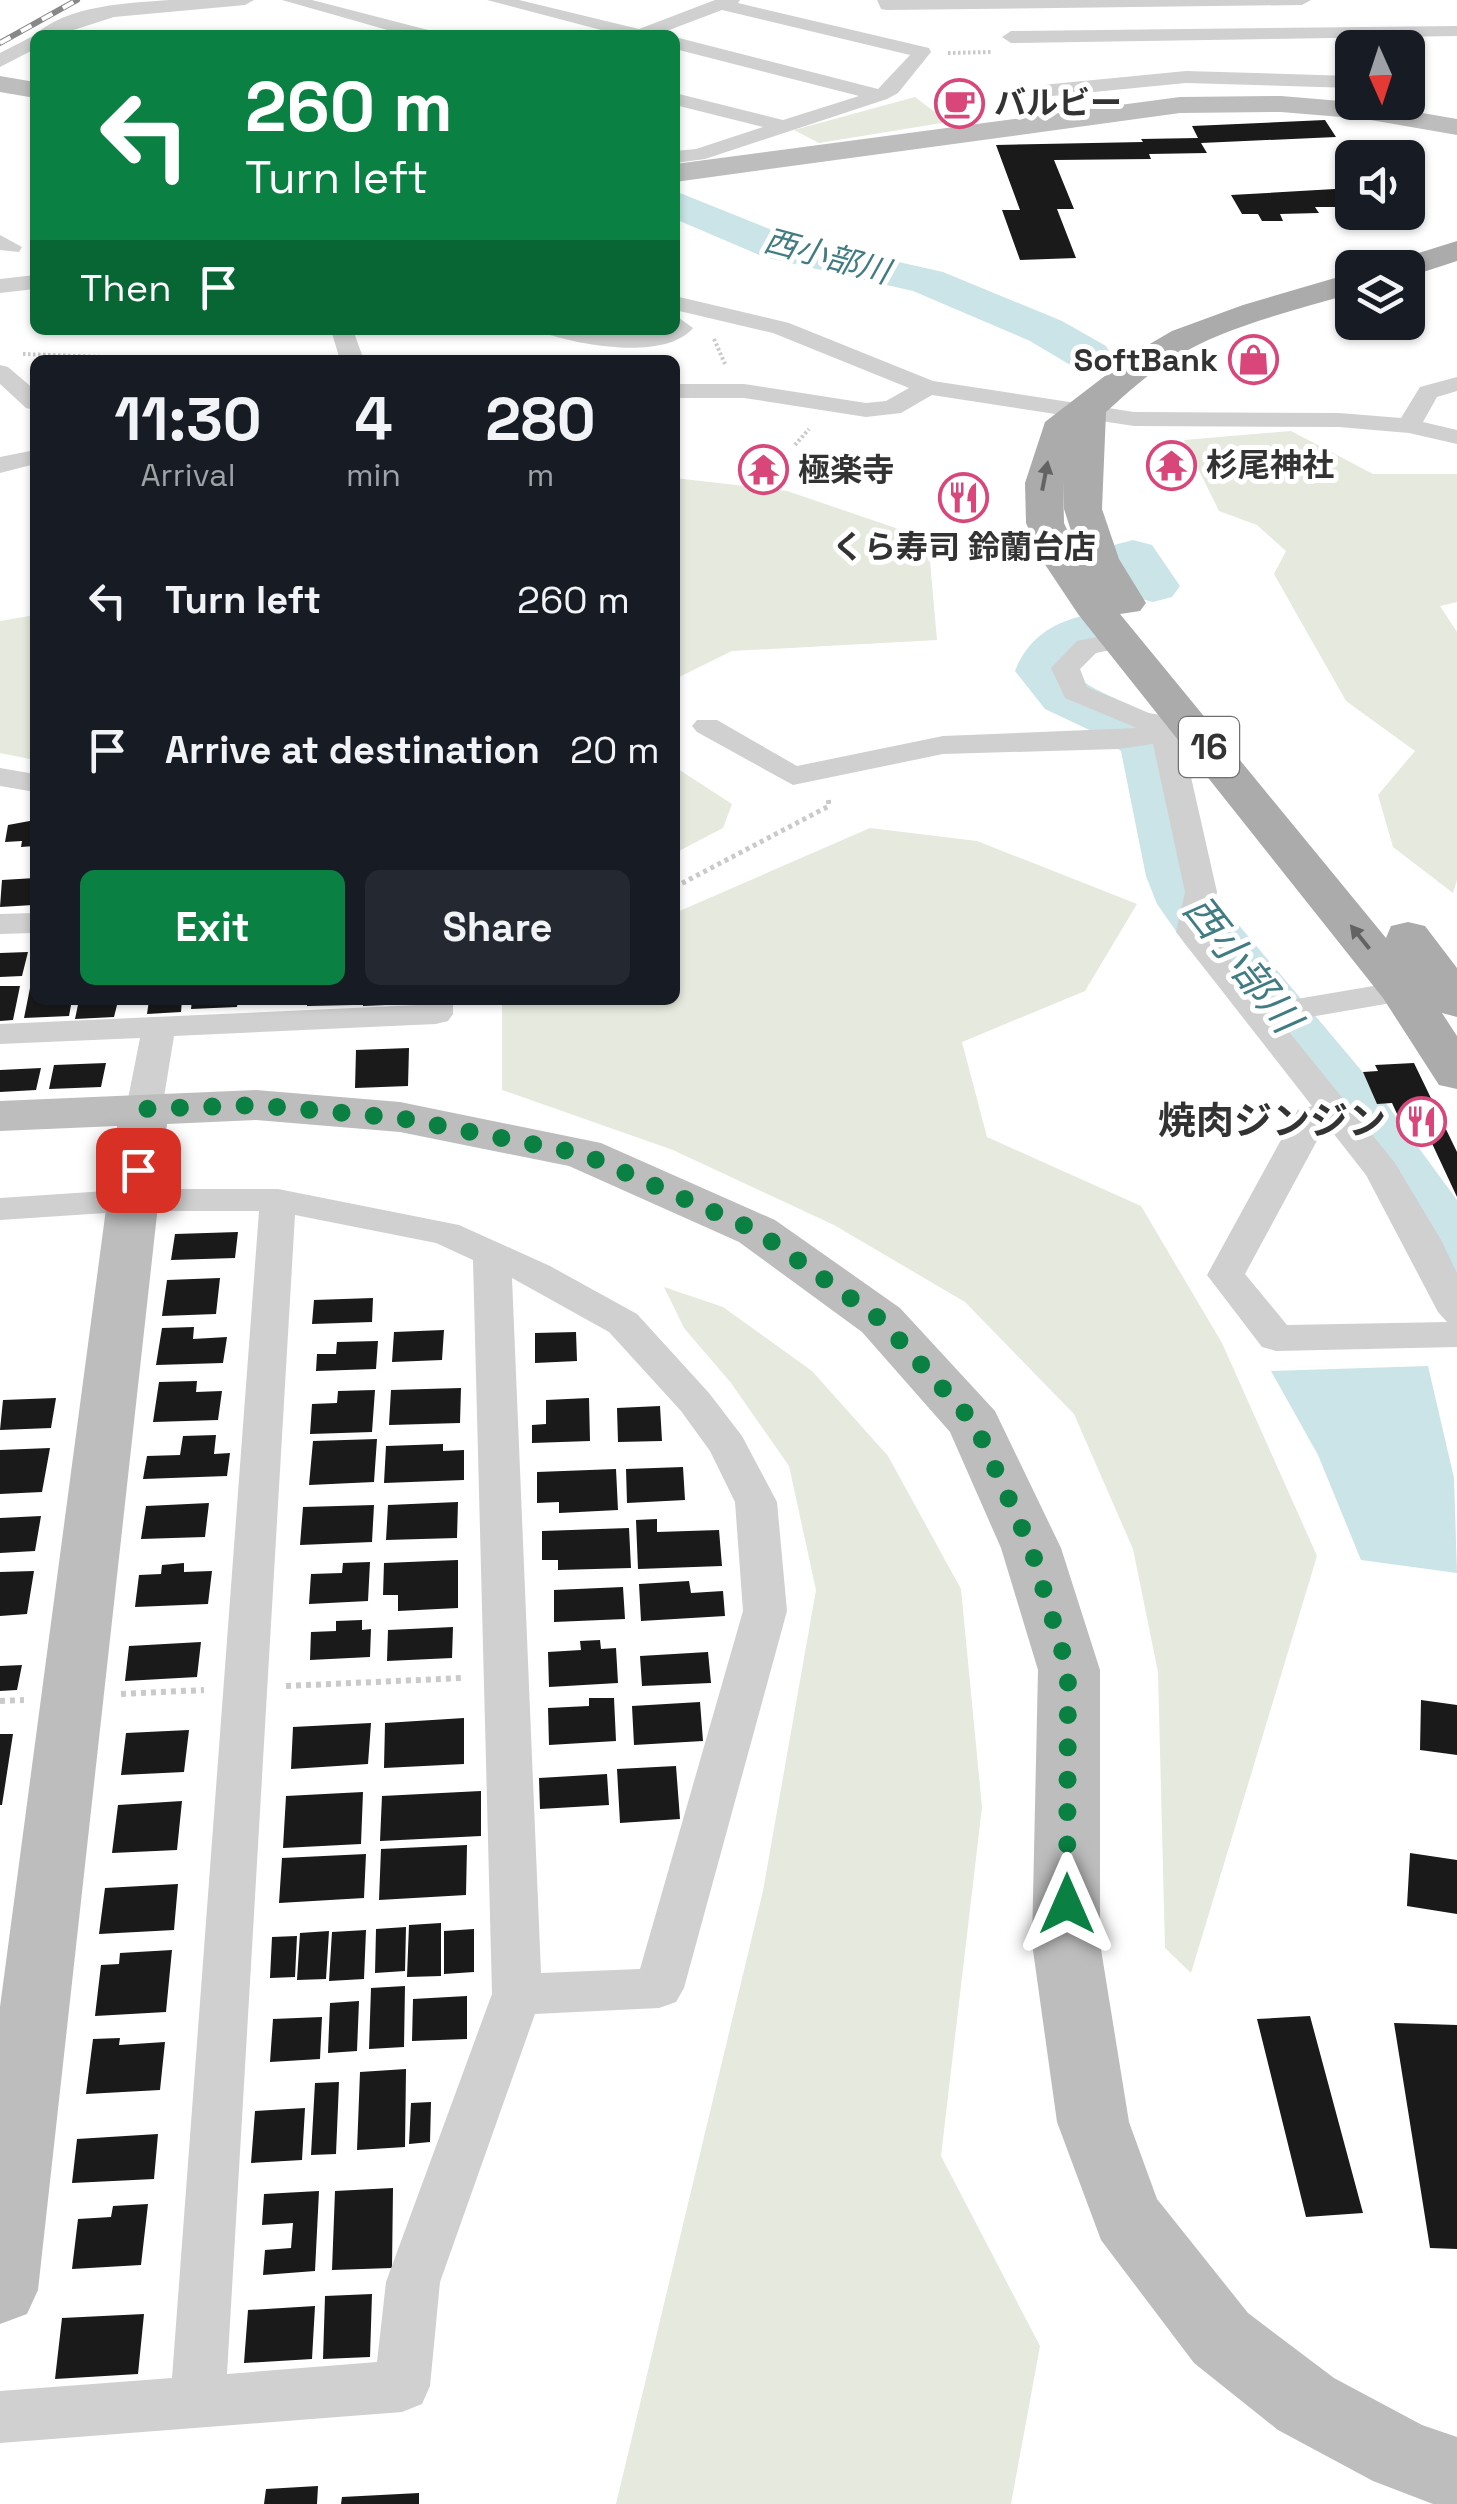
<!DOCTYPE html>
<meta charset="utf-8">
<style>
:root{--surface:#171b24;--page:#242831;--text:#f1f3f6;--muted:#9ea1a6;--accent:#0b8043}
body{margin:0;font-family:"Space Grotesk","Noto Sans JP",sans-serif;background:var(--page);color:var(--text);height:100vh;display:flex;flex-direction:column;font-size:38px;white-space:nowrap}
*{box-sizing:border-box;margin:0}
p{font-size:32px;color:var(--muted)}
.icon{flex:none;width:55px;height:55px;fill:none;stroke:currentColor;stroke-width:2;stroke-linecap:round;stroke-linejoin:round}
.map{position:relative;flex:1;overflow:hidden}
.panel{position:absolute;left:30px;top:355px;width:650px;height:650px;display:flex;flex-direction:column;background:var(--surface);border-radius:15px;box-shadow:0 2px 8px #0004}
.panel>*{flex:none}
.banner{position:absolute;left:30px;top:30px;width:650px;height:305px;border-radius:15px;box-shadow:0 2px 8px #0004;background:#0b8043;color:#fff;overflow:hidden}
.needle{width:65px;rotate:177deg}
.tools{position:absolute;left:1335px;top:30px;display:grid;gap:20px}
.tools a{display:grid;place-items:center;width:90px;height:90px;border-radius:15px;background:var(--surface);box-shadow:0 2px 8px #0004;font-size:50px}
.pin{position:absolute;display:grid;place-items:center;width:85px;height:85px;color:#fff;margin:-42px;border-radius:20px;box-shadow:0 5px 15px #0006}
.me{position:absolute;width:110px;margin:-55px;rotate:0deg;stroke-linejoin:round;filter:drop-shadow(0 0 8px #0008)}
.turn{display:flex;align-items:center;gap:35px;height:210px;padding:0 50px;font-size:45px}
.turn .icon{width:130px;height:130px;stroke-width:2.5}
.turn b{display:block;font-size:70px;line-height:85px}
.then{display:flex;align-items:center;height:95px;padding:0 50px;background:#0003;gap:20px;font-size:38px}
.eta{display:flex;justify-content:space-evenly;align-items:center;height:170px;text-align:center}
.eta b{font-size:60px;font-weight:700;line-height:70px}
.button{display:flex;gap:20px;margin-top:auto;padding:20px 50px}
.button a{flex:1;height:115px;border-radius:15px;background:var(--accent);color:#fff;font-size:40px;font-weight:700;line-height:115px;text-align:center}
.button a+a{background:var(--page);color:var(--text)}
ul{padding:0;list-style:none}
li{display:flex;align-items:center;gap:30px;height:150px;padding:0 50px}
li div{flex:1}
li b{display:block;font-size:38px}
li em{font-style:normal}
.map>svg:first-child{display:block}
.green{fill:#e6e9dd}
.water{fill:#cbe4e7}
.lines{fill:none;stroke-linecap:round;stroke-linejoin:round}
.river{fill:#cbe4e7;fill-rule:evenodd}
.building{fill:#1a1a1a}
.path-far2{stroke:#cacaca;stroke-width:4;stroke-dasharray:2.5 2.5;stroke-linecap:butt}
.path-far1{stroke:#cacaca;stroke-width:5;stroke-dasharray:4 4;stroke-linecap:butt}
.path{stroke:#cacaca;stroke-width:6;stroke-dasharray:5 5;stroke-linecap:butt}
.street{fill:#d0d0d0;fill-rule:evenodd}
.secondary{fill:#bdbdbd;fill-rule:evenodd}
.primary{fill:#ababab;fill-rule:evenodd}
.rail-casing{stroke:#888;stroke-width:6}
.rail{stroke:#fff;stroke-width:4;stroke-dasharray:12;stroke-linecap:butt}
.oneway{fill:#636363}
.route{stroke:#0b8043;stroke-width:18;stroke-dasharray:0 32.4}
.labels{text-anchor:middle;dominant-baseline:central;stroke-width:10;stroke-linejoin:round;paint-order:stroke}
.far-poi-label{font-size:32px;font-weight:bold;fill:#333;stroke:#fff;text-anchor:start}
.far-water-label{font-size:32px;font-style:italic;fill:#417c83;stroke:#fff}
.shield{fill:#fff;stroke:#707070;stroke-width:2.5}
.shield-label{font-size:35px;font-weight:bold;fill:#333}
.poi-label{font-size:38px;font-weight:bold;fill:#333;stroke:#fff;text-anchor:end}
.water-label{font-size:40px;font-style:italic;fill:#417c83;stroke:#fff}
</style>
<div class="map">
<svg width="1457" height="2504" viewBox="0 0 1457 2504">
<rect width="100%" height="100%" fill="#fff"/>
<path class="green" d="M915 97 948 122 819 143 794 130Z
M1291 431 1373 474H1457V602L1440 606 1457 632V880L1453 893 1393 847 1378 795 1415 751 1346 701 1274 574 1286 551 1257 525 1219 511 1184 440Z
M675 478 787 491 928 539 937 640 732 651 675 679Z
M35 615V760L0 753V621Z
M675 767 732 804 723 828 675 853Z
M870 828 977 841 1137 904 1085 991 962 1042 987 1137 1141 1206 1222 1343 1317 1556 1191 1973 1165 1948 1158 1672 1133 1549 1074 1414 965 1302 834 1225 673 1150 502 1090V1000H675V913Z
M664 1287 723 1307 812 1371 888 1456 961 1589 982 1807 941 2156 1040 2346 1011 2504H616L763 1891 816 1590 789 1466 731 1383 684 1328Z"/>
<path class="water" d="M1428 1366 1454 1478 1457 1573 1361 1560 1318 1455 1271 1371Z"/>
<g class="lines">
<path class="river" d="M675 191 792 238 943 272 1062 321 1106 346 1112 356 1106 366 1089 370 1072 366 1030 341 913 291 764 257 675 219Z
M1133 540 1152 545 1180 586 1172 597 1153 602 1134 597 1106 556 1114 545Z
M1082 616 1102 621 1110 633C1099 648 1078 653 1071 671 1099 700 1144 701 1169 733 1206 781 1192 852 1221 904L1366 1076 1457 1200V1290L1430 1283 1379 1192 1342 1139 1185 944 1157 904 1146 876 1121 751 1100 735 1045 709 1015 671C1027 640 1050 624 1082 616Z"/>
</g>
<path class="building" d="M1325 120 1336 137 1201 143 1207 153 1149 154 1151 159 1054 160 1074 209H1057L1076 258 1020 260 1002 210H1020L996 145 1143 142 1141 139 1198 138 1192 126Z
M1352 188V207H1315L1319 213 1280 214 1283 221H1262L1258 214H1242L1231 195Z
M35 820V846L21 847 22 841 5 842 8 825Z
M35 878 33 905 0 907 2 880Z
M28 952 22 976 0 977V953Z
M0 986H20L13 1020 0 1021Z
M30 988H35V1000H72L69 1016 24 1018Z
M79 1000H126V1005H117L114 1017 75 1019Z
M149 1000H182L181 1012 147 1014Z
M192 1000H238L237 1007 191 1009Z
M307 1000H353V1005L307 1006Z
M363 1000H408V1004L363 1006Z
M409 1048 408 1086 355 1088 356 1050Z
M106 1063 101 1087 49 1089 54 1065Z
M1414 1063 1457 1152V1197L1429 1137 1408 1138 1392 1103 1377 1104 1363 1072 1378 1071 1375 1065Z
M41 1068 36 1090 0 1092V1070Z
M238 1232 235 1258 171 1260 175 1234Z
M220 1278 216 1314 162 1316 167 1280Z
M373 1298 372 1322 312 1324 314 1300Z
M194 1327 193 1339 227 1337 223 1363 156 1365 162 1328Z
M444 1330 442 1360 392 1362 394 1332Z
M576 1332 577 1361 535 1363V1333Z
M378 1341 376 1369 316 1371 317 1354H336L337 1342Z
M197 1381 196 1392 222 1391 218 1420 153 1422 159 1382Z
M461 1388 460 1423 389 1425 391 1390Z
M375 1390 372 1432 310 1434 312 1404 337 1403 338 1391Z
M56 1398 51 1428 0 1430 3 1400Z
M589 1398 590 1441 532 1443V1425L546 1424V1400Z
M660 1406 662 1441 618 1442 617 1408Z
M216 1435 214 1454 230 1453 227 1476 143 1479 147 1456 180 1455 183 1436Z
M377 1439 374 1482 309 1485 313 1441Z
M443 1444V1451L464 1450V1480L384 1483 386 1446Z
M50 1448 42 1492 0 1494V1450Z
M683 1467 685 1500 627 1503 626 1469Z
M616 1469 618 1510 559 1513V1502L537 1503V1472Z
M458 1502 457 1538 386 1540 388 1505Z
M209 1503 205 1537 141 1539 146 1506Z
M374 1505 372 1542 300 1545 303 1507Z
M41 1516 35 1551 0 1553V1518Z
M657 1519V1532L719 1530 722 1566 638 1569 636 1520Z
M629 1528 631 1568 558 1570V1560H542V1531Z
M458 1560V1608L398 1611V1595H383L384 1563Z
M370 1562 368 1601 309 1604 311 1574 342 1573 343 1563Z
M184 1563V1572L212 1571 208 1604 135 1607 139 1575 161 1574 162 1565Z
M34 1571 27 1614 0 1616V1572Z
M689 1581 691 1593 723 1591 725 1616 641 1621 639 1584Z
M623 1587 625 1619 554 1622V1590Z
M362 1620V1630L371 1629 370 1657 310 1660 311 1632 336 1631V1621Z
M453 1627 452 1658 387 1661 388 1630Z
M600 1640 601 1649 616 1648 618 1683 549 1687 548 1652 581 1650 580 1641Z
M201 1642 197 1677 125 1681 129 1646Z
M708 1652 711 1683 642 1686 640 1656Z
M22 1665 17 1690 0 1691V1666Z
M589 1698H614L616 1741 549 1745 548 1708 589 1706Z
M1421 1700 1457 1705V1755L1420 1750Z
M700 1702 703 1741 634 1745 632 1706Z
M464 1718V1764L384 1768 385 1723Z
M371 1723 368 1764 291 1769 293 1727Z
M189 1730 184 1772 121 1775 126 1733Z
M0 1734H13L2 1805H0Z
M676 1766 680 1819 620 1823 617 1769Z
M607 1774 609 1805 540 1809 539 1778Z
M481 1791V1836L380 1841 382 1796Z
M363 1792 361 1844 283 1848 286 1796Z
M182 1801 177 1850 112 1853 118 1805Z
M467 1845 466 1895 379 1900 381 1849Z
M1410 1853 1457 1860V1914L1407 1906Z
M366 1854 364 1898 279 1903 282 1858Z
M178 1884 174 1930 99 1934 105 1888Z
M441 1923V1976L407 1977 409 1925Z
M406 1927 405 1971 375 1973 376 1929Z
M474 1929V1972L444 1974V1931Z
M366 1930 364 1979 329 1981 332 1932Z
M329 1931 326 1979 297 1980 300 1933Z
M297 1936 295 1977 270 1978 272 1937Z
M172 1950 166 2012 95 2016 101 1965 119 1964 120 1953Z
M405 1986 404 2047 369 2049 371 1988Z
M467 1996V2039L412 2041 413 1999Z
M359 2001 357 2051 328 2053 330 2003Z
M1310 2016 1363 2213 1306 2217 1257 2019Z
M322 2017 320 2059 270 2062 273 2019Z
M1394 2023 1457 2025V2249L1430 2248Z
M120 2038 119 2045 165 2042 160 2090 86 2094 93 2039Z
M406 2069 405 2147 357 2150 360 2072Z
M339 2082 336 2154 311 2155 315 2083Z
M431 2102 430 2142 409 2144 411 2103Z
M305 2108 302 2160 251 2163 255 2111Z
M158 2134 154 2179 72 2183 77 2139Z
M393 2188 392 2268 332 2270 335 2191Z
M319 2191 315 2271 263 2275 265 2250 291 2248 293 2223 262 2225 264 2194Z
M148 2204 141 2265 72 2269 78 2219 111 2217 113 2206Z
M372 2294 370 2357 323 2359 325 2296Z
M315 2306 312 2359 244 2363 248 2310Z
M144 2314 138 2374 55 2379 62 2318Z
M318 2486 317 2504H264L266 2489Z
M419 2493V2504H341L342 2497Z"/>
<g class="lines">
<path class="path-far2" d="M948 53 991 52
M714 339 725 364
M23 354 181 360
M795 445 809 429"/>
<path class="path-far1" d="M675 887 829 806 828 796"/>
<path class="path" d="M286 1686 463 1678
M121 1694 204 1690
M0 1701 24 1700"/>
<path class="street" d="M170 0H254L245 5 114 17 58 35H35C67 5 128 3 170 0Z
M282 0H312L432 31 435 35H405Z
M487 0H519L639 29 715 0H740L738 3 929 48 931 52 898 93 887 99 705 159 675 163V151L696 149 763 127 675 105V93L783 120 859 96 675 49V37L878 89 910 55 722 10 656 35H620Z
M877 0H1311L1302 5 887 10 881 9Z
M1457 26V36L1011 43 1002 37 1011 31Z
M35 35V49L0 67V53Z
M1186 71 1352 76V88L1186 83 1032 98 1022 92 1032 86Z
M0 235 22 247 19 252 0 250Z
M35 275V289L0 293V279Z
M675 296 789 323 933 381 1134 412 1339 413 1401 418 1420 387 1457 377V391L1437 397 1423 422 1457 430V444L1409 433 1339 427 1134 426 932 395 901 413 866 417 744 398H675V384H744L866 403 886 401 909 388 773 333 675 310Z
M675 315 693 328C666 360 586 346 550 335L547 330 622 333 675 330Z
M331 330H353L364 360H340Z
M0 365 8 367 35 390V410L26 408 0 384Z
M35 450V464L0 473V457Z
M1121 632 1135 640 1131 646 1096 653 1080 669 1087 687 1149 713 1204 723 1209 729 1184 746 1217 892 1208 931 1267 1004 1403 981 1415 984 1420 991 1415 998 1403 1001 1281 1022 1395 1163 1441 1240 1457 1273V1347L1276 1351 1262 1347 1207 1275 1293 1118 1298 1110 1312 1106 1176 932 1185 892 1153 744 1118 749 943 754 793 785 697 732 692 726 697 720H717L797 766 943 736 1137 728 1065 698 1051 668 1077 641ZM1326 1124 1366 1175 1438 1312 1447 1322 1287 1325 1245 1274Z
M0 768 35 774V792L0 786Z
M35 913V933L0 934V914Z
M419 1000H453V1014L448 1021 436 1024 174 1036 162 1109 156 1116 144 1120 132 1116 126 1109 140 1038 0 1044V1024L419 1005Z
M136 1189H278L459 1225 550 1266 637 1314 709 1393 742 1436 777 1502 787 1611 684 1988 676 2002 659 2008 535 2014 440 2282 430 2386 422 2404 402 2412 0 2443V2391L172 2378 259 1211H136L0 1220V1198ZM295 1215 436 1243 473 1260 492 1994 386 2282 377 2362 227 2374ZM512 1278 609 1332 681 1411 710 1451 735 1502 743 1611 640 1969 541 1973Z"/>
<path class="secondary" d="M0 76 35 82V98L0 92Z
M1281 96 1365 103 1457 119V135L1365 119 1281 112 1180 113 675 182V164L1180 97Z
M256 1090 400 1102 601 1143 775 1220 900 1308 995 1411 1061 1548 1100 1670V1943L1129 2122 1157 2199 1248 2313 1334 2378 1422 2425 1457 2437V2504H1433L1373 2481 1278 2430 1194 2363 1101 2240 1057 2122 1032 1943 1038 1670 1001 1548 950 1432 862 1332 739 1242 569 1166 400 1132 256 1120 167 1124 38 2290 27 2314 0 2324V2007L117 1126 0 1131V1101Z"/>
<path class="primary" d="M1457 241V261L1408 277V268H1388L1393 261Z
M1352 273V293C1292 312 1227 325 1172 359 1148 374 1127 393 1106 412L1102 509 1119 559 1146 603 1140 611 1120 614 1386 938 1391 926 1408 922 1425 926 1457 968V1017L1442 1013 1457 1036V1089L1439 1085 1383 998 1078 614 1042 560 1026 523 1025 483 1045 422 1136 352 1172 331 1243 305ZM1063 480 1064 509 1079 556 1064 523Z"/>
<defs>
<path id="rail" d="M0 43 77 0"/>
</defs>
<use href="#rail" class="rail-casing"/>
<use href="#rail" class="rail"/>
</g>
<defs><path id="oneway-solid" d="M-6-.8H1V-3.2L6.5 0L1 3.2V.8H-6Z" transform="scale(2.5)"/></defs>
<g class="oneway">
<use href="#oneway-solid" transform="translate(1045 476) rotate(-79)"/>
<use href="#oneway-solid" transform="translate(1360 937) rotate(-129)"/>
</g>
<g class="lines">
<path class="route" d="M138 1170 144 1109 256 1105 400 1118 583 1154 757 1231 881 1320 975 1424 1031 1548 1068 1670 1067 1904"/>
</g>
<defs>
<symbol id="cafe-ring" viewBox="-11 -11 22 22"><circle r="9.5" fill="#fff" stroke="#d8467a" stroke-width="1.5"/><path d="M-5.5-4.5H6V0H3Q3 3.5 0 3.5H-2.5Q-5.5 3.5-5.5 0ZM3-3.2v2h1.7v-2ZM-6 4.5H4V6H-6Z" fill="#d8467a"/></symbol>
<symbol id="shop-ring" viewBox="-11 -11 22 22"><circle r="9.5" fill="#fff" stroke="#d8467a" stroke-width="1.5"/><path d="M-5-2.5h2.3a2.7 3.5 0 0 1 5.4 0H5L5.5 6h-11ZM-1.5-2.5h3a1.5 2.3 0 0 0-3 0Z" fill="#d8467a"/></symbol>
<symbol id="temple-ring" viewBox="-11 -11 22 22"><circle r="9.5" fill="#fff" stroke="#d8467a" stroke-width="1.5"/><path d="M0-6L5-2H3V0L6.5 2.5H4V6H1.5V3h-3V6H-4V2.5H-6.5L-3 0V-2H-5Z" fill="#d8467a"/></symbol>
<symbol id="restaurant-ring" viewBox="-11 -11 22 22"><circle r="9.5" fill="#fff" stroke="#d8467a" stroke-width="1.5"/><path d="M-5-6h1v4h1v-4h1v4h1v-4h1v5L-1.5 .5V6h-2V.5L-5-1ZM5-6V6H3V1.5H1.5Q1.5-4 5-6Z" fill="#d8467a"/></symbol>
</defs>
<g fill-rule="evenodd">
<use href="#cafe-ring" x="932" y="76" width="55" height="55"/>
<use href="#shop-ring" x="1226" y="332" width="55" height="55"/>
<use href="#temple-ring" x="1144" y="438" width="55" height="55"/>
<use href="#temple-ring" x="736" y="442" width="55" height="55"/>
<use href="#restaurant-ring" x="936" y="470" width="55" height="55"/>
<use href="#restaurant-ring" x="1394" y="1094" width="55" height="55"/>
</g>
<g class="labels">
<g class="far-poi-label">
<text x="994" y="103">バルビー</text>
<text x="1218" y="360" text-anchor="end">SoftBank</text>
<text x="1206" y="465">杉尾神社</text>
<text x="798" y="470">極楽寺</text>
<text x="964" y="547" text-anchor="middle">くら寿司 鈴蘭台店</text>
</g>
<g class="far-water-label">
<text transform="translate(827 256) rotate(15)">西小部川</text>
</g>
<rect class="shield" x="1179" y="717" width="60" height="60" rx="8"/>
<g class="shield-label">
<text x="1209" y="747">16</text>
</g>
<g class="poi-label">
<text x="1386" y="1121">焼肉ジンジン</text>
</g>
<g class="water-label">
<text transform="translate(1242 964) rotate(52)">西小部川</text>
</g>
</g>
</svg>
<div class="tools">
<a><svg class="needle" viewBox="-14 -14 28 28"><path d="M0-13l5 13h-10z" fill="#e53935"/><path d="M0 13l5-13h-10z" fill="#9ea1a6"/></svg></a>
<a><svg class="icon" aria-label="sound" viewBox="0 0 24 24"><path d="M4 9h4l5-4v14l-5-4H4zM17 9q2 3 0 6"/></svg></a>
<a><svg class="icon" aria-label="layers" viewBox="0 0 24 24"><path d="M12 4l9 5-9 5-9-5zM3 14l9 5 9-5"/></svg></a>
</div>
<div class="pin" style="left:138px;top:1170px;background:#d93025"><svg class="icon" aria-label="arrive" viewBox="0 0 24 24"><path d="M6 21V4h12l-3 4 3 4H6"/></svg></div>
<svg class="me" style="left:1067px;top:1904px" viewBox="-20 -20 40 40"><path d="M0-17L14 15 0 8-14 15z" fill="#0b8043" stroke="#fff" stroke-width="4"/></svg>
<div class="banner">
<div class="turn"><svg class="icon" aria-label="left" viewBox="0 0 24 24"><path d="M17 20v-9H6M10 6l-5 5 5 5"/></svg><div><b>260 m</b>Turn left</div></div>
<div class="then">Then<svg class="icon" aria-label="arrive" viewBox="0 0 24 24"><path d="M6 21V4h12l-3 4 3 4H6"/></svg></div>
</div>
<section class="panel">
<div class="eta">
<div><b>11:30</b><p>Arrival</p></div>
<div><b>4</b><p>min</p></div>
<div><b>280</b><p>m</p></div>
</div>
<ul>
<li><svg class="icon" aria-label="left" viewBox="0 0 24 24"><path d="M17 20v-9H6M10 6l-5 5 5 5"/></svg><div><b>Turn left</b></div><em>260 m</em></li>
<li><svg class="icon" aria-label="arrive" viewBox="0 0 24 24"><path d="M6 21V4h12l-3 4 3 4H6"/></svg><div><b>Arrive at destination</b></div><em>20 m</em></li>
</ul>
<div class="button"><a>Exit</a><a>Share</a></div>
</section>
</div>
